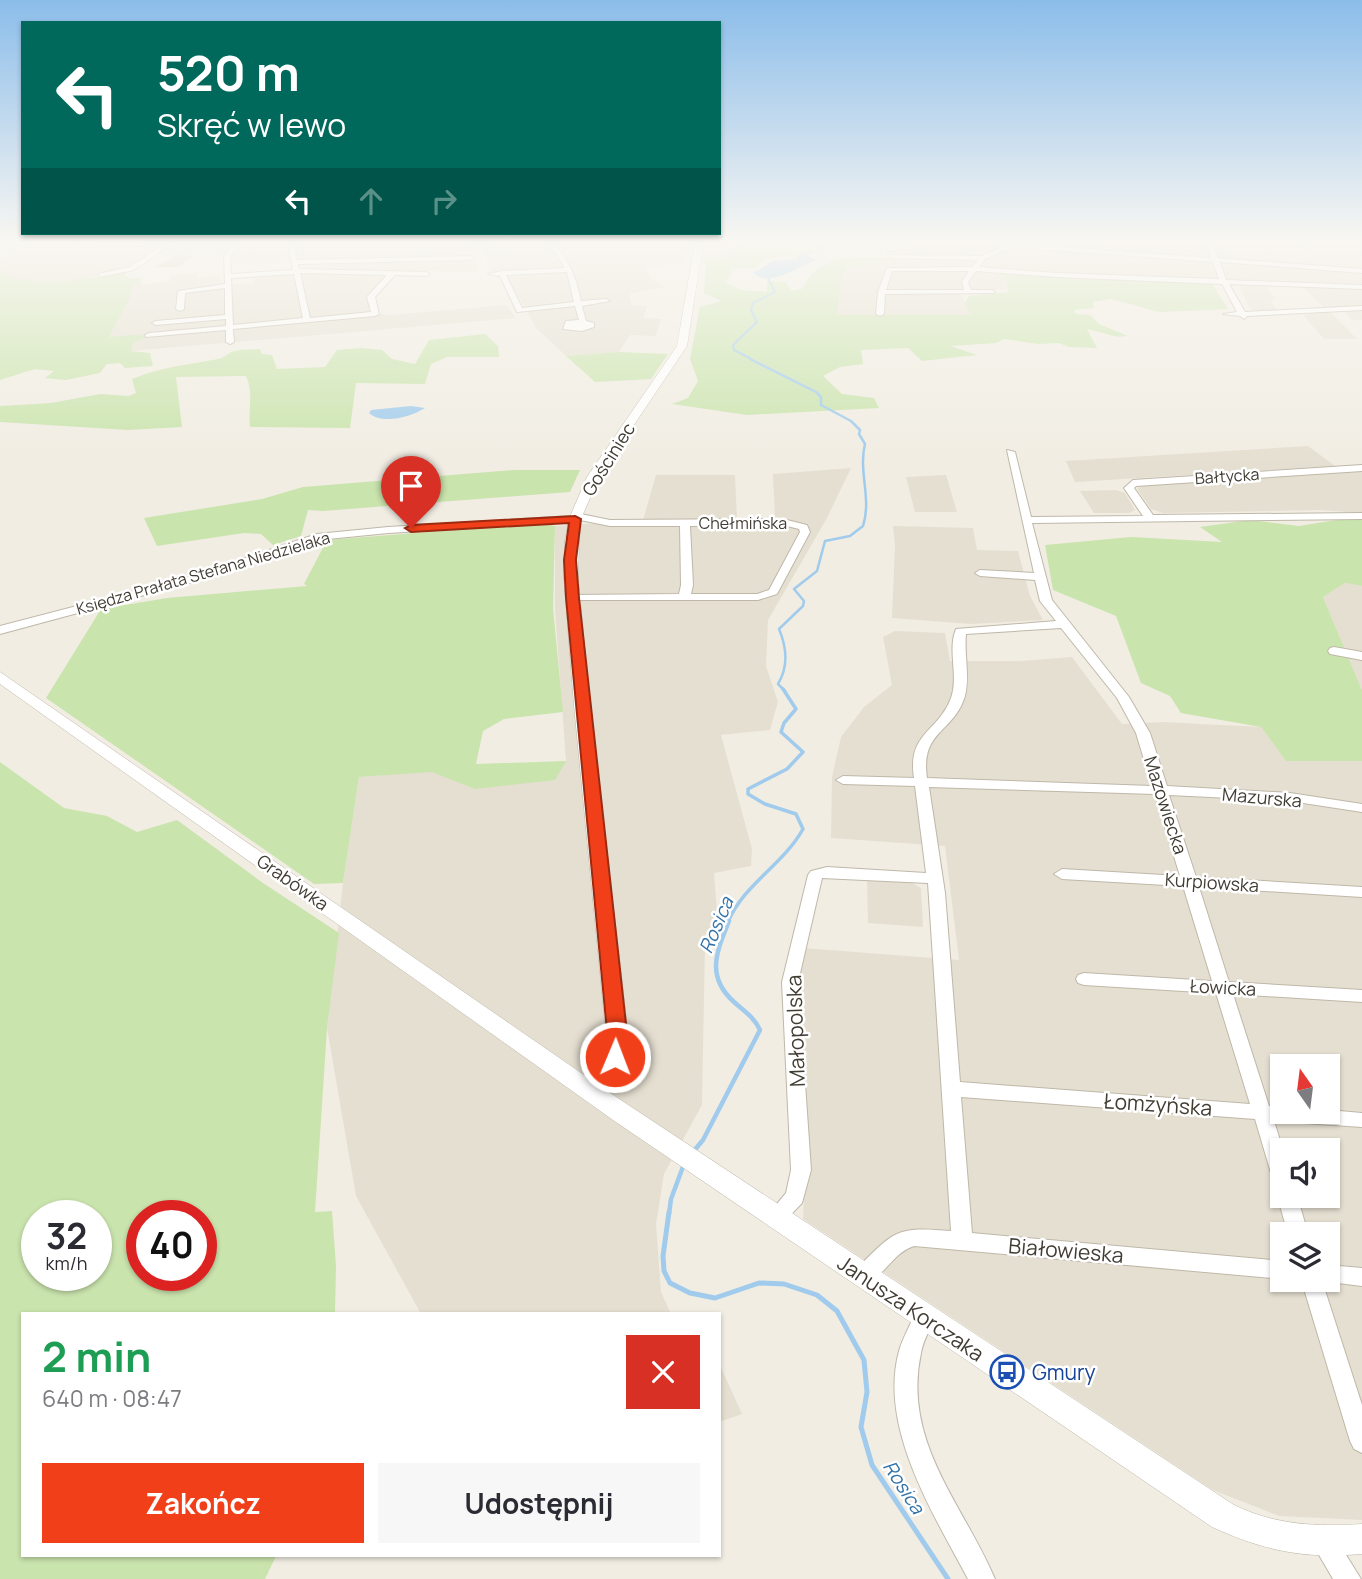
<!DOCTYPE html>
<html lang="pl">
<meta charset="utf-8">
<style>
:root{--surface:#fff;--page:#f7f7f7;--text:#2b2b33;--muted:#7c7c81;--accent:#f14019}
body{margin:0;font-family:Manrope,sans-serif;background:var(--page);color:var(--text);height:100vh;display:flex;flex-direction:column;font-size:26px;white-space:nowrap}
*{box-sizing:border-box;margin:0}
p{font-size:23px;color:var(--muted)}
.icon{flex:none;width:38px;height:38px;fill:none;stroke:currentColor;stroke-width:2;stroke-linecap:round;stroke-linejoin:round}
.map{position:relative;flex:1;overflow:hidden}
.panel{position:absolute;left:21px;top:1312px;width:700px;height:245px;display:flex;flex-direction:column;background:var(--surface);border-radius:0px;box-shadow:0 2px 5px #0004}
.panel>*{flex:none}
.guide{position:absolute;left:21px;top:21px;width:700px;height:214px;border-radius:0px;box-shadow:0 2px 5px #0004;background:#00695c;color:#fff;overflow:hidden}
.needle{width:46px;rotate:346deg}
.fabs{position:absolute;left:1270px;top:1054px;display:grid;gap:14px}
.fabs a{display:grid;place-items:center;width:70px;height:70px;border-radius:0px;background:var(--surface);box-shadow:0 2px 5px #0004;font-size:35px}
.speed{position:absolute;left:21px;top:1200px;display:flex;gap:14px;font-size:35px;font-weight:700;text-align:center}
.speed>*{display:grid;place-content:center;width:91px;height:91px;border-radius:50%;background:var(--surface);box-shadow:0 2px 5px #0004;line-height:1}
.speed small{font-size:18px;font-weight:400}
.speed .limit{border:10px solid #d22;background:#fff;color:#111}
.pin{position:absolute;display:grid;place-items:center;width:60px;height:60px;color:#fff;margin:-72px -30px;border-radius:50% 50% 50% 0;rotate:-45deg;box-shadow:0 0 7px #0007}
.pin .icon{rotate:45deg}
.me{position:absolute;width:77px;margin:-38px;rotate:1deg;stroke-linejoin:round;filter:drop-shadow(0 0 5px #0008)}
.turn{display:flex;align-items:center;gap:24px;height:147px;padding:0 21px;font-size:32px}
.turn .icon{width:91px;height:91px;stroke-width:2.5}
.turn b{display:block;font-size:49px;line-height:60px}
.lanes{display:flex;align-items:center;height:66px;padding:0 21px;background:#0003;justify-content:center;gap:35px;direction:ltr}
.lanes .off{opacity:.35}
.round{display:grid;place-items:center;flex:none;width:74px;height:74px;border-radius:0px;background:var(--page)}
.headline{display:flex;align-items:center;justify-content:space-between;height:119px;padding:0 21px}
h1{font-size:42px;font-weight:700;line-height:52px;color:#1e9e55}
.button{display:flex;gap:14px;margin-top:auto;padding:14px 21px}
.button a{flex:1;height:80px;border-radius:0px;background:var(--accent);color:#fff;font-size:28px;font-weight:700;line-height:80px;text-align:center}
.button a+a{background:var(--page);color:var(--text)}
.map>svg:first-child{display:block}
.residential{fill:#e5dfd1;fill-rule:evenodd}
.green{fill:#cae4ad;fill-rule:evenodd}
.water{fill:#a0cbec}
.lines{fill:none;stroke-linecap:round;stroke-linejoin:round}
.stream-far4{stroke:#a0cbec;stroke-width:2}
.stream-far3{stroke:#a0cbec;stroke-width:2.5}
.stream-far2{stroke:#a0cbec;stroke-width:3.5}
.stream-far1{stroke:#a0cbec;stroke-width:4.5}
.stream{stroke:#a0cbec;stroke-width:5}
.building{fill:#d2c9b9}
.minor-casing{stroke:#bfb8a9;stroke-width:2}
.tertiary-casing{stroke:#bfb8a9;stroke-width:1}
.minor{fill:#fff;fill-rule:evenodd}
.tertiary{fill:#fff;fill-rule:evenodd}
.route{fill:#f14019;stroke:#9d2a10;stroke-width:2}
.labels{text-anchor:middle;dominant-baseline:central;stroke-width:5;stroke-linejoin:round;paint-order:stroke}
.far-street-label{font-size:16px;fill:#423d34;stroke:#fff}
.street-label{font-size:18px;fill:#423d34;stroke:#fff}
.water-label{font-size:19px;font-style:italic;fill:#3273a9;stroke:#fff}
.near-street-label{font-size:21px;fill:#423d34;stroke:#fff}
.near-transit-label{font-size:21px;fill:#164399;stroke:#fff;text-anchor:start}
</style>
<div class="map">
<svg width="1362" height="1579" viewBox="0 0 1362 1579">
<rect width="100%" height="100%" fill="#f1ede3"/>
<path class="residential" d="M21 243H162L117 274 87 277 80 281 44 284 15 278 0 271V257L27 254Z
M243 243 476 244 478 272 392 270 371 291 368 298 371 312 390 315 507 305 516 318 131 351 109 337 130 298 134 285 169 282 171 275 197 273V278L219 276 222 285 253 283V275L304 271 301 262 231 265 233 251Z
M503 243H689L684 264 645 266 650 278 664 287 629 294 632 306H647L643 318 661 319 656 336 630 335 619 352 566 356 536 328 506 274 490 275 484 245Z
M702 243H761L763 246 735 250 726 259H703Z
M907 243H1362V320H1352L1343 310 1329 311 1357 339H1324L1303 315 1327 311 1303 287 1265 285 1275 298 1271 301 1277 310 1259 311 1250 309 1237 280 1001 270 1007 289 958 291 973 315H836L842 272 845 266 864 265 862 261 890 260V258L899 256 890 252Z
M1308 446 1335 466 1075 482 1066 461Z
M851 468 827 518 768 620 766 666 778 702 770 730 721 735 752 849 751 866 714 873 717 911 705 943 702 1105 664 1174 656 1224 661 1292 671 1314H421L356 1196 327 1028 343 883 359 777 566 761 555 609V526L643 520 656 475H735L737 520 775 519 773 474Z
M1362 470V513L1321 510 1163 513 1151 509 1137 489 1142 485Z
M946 475 957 512H915L906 477Z
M1116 490 1125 493 1135 510 1129 513H1094L1080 491Z
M893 526 973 528 977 550 1018 551 1030 596 1043 620 971 624 892 618 895 545Z
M1345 583 1362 586V690L1323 597Z
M895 631 945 633 950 661H1021L1072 657 1122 724 1162 722 1261 727 1286 761H1362V1520L1279 1516 1213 1490 803 1219 807 1129 797 975 803 948 959 960 945 846 831 838 832 777 841 737 864 707 892 685 883 637ZM1283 1066H1328V1111H1283ZM1283 1150H1328V1195H1283ZM1283 1234H1328V1279H1283Z
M867 879 910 882 921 888 923 927 868 923Z
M719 1363 742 1414 719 1422Z"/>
<path class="green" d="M761 243H828L852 248 839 249 824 245 809 252 764 260 755 268H731V273L726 283 741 290 767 292V281L786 282 791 291 802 289C823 250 852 258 890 258L891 260 862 261 864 266H845L846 272H842L837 315H972L965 303 969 296 1009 292 1002 273 1211 282 1228 309 1159 312 1111 299 1093 302 1094 308 1074 310 1076 314 1090 315 1099 324 1128 336 1118 337 1087 329 1097 348 1069 347 1059 343 1038 344 1004 339 996 343 950 346 977 355 922 361 908 348 861 350 863 364 840 367 823 376 842 394 874 398 879 408 747 415 672 404 688 398 698 381 690 359 700 307 721 301 704 293 706 268 703 259H725L735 250 762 246Z
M0 271C42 291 81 278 124 273L128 278H141V284L133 285 130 298 109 337 148 334 147 337 133 343 131 351 150 353 153 366 125 368 120 363 107 364 100 373 66 380 45 378 54 371 35 369 0 380Z
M485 334 498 346 499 357H447L431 364 425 384 356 383 350 428 250 427C248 409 254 393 246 376L176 377 182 427 128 430 0 422V406L51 403 100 394 129 396 136 393 132 379C160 367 188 365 218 359 224 358 227 354 232 352 240 349 251 350 260 349L262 354 272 355 277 369 325 367 337 350 361 348 382 350 392 359 415 364 429 340Z
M619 352 668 354 651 379 595 382 566 356Z
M513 470H580L570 492 323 511 308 510 301 536 273 545 261 534 244 533 157 546 144 518 262 499 303 487Z
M1355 517 1362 519V586L1345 583 1323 597 1362 690V761H1286L1261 727 1181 713 1170 696 1141 683 1116 616 1053 590 1045 545 1131 537 1222 542 1200 527 1250 520 1299 526Z
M543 523 555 526 553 608 563 712 504 719 483 731 476 764 566 761 555 780 475 789 432 772 359 777 343 883 314 884 46 698 101 609 167 598 307 586 304 584 327 540Z
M0 762 64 808 107 816 137 832 177 820 263 883 339 933 327 1028 315 1212 332 1211 336 1266 335 1314H23V1556H276L265 1579H0ZM37 1216H96V1276H37ZM142 1216H201V1276H142Z"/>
<path class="water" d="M810 251H818L807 255 817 260C798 266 772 288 753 273L773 261 797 259 798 255Z
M411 406 425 408C411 417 382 425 369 413L371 410Z"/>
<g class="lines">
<path class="stream-far4" d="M817 250 824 243
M753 360 734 350 733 345 757 322 751 310 753 303 775 292 768 278"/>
<path class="stream-far3" d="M750 359 816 392 821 397V405L851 421 860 430 859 434 865 444C858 471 872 499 863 526L850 536 825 541 817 571 794 589 804 601 803 606 779 629C787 648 789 666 778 684L785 691"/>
<path class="stream-far2" d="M728 922C744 884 783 865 803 829L796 814 765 804 748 794V789L787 769 803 752 781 732 784 723 796 709 783 689"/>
<path class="stream-far1" d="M693 1152 703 1140 760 1030C754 1017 744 1011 734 1002 705 976 717 951 729 921
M669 1214 671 1199 684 1164"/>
<path class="stream" d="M669 1212 663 1256 664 1271 670 1283 690 1293 715 1298 759 1283 784 1284 817 1295 837 1311 864 1360 867 1392 861 1427 872 1465 948 1579"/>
</g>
<path class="building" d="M176 255 193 256 178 267H155Z"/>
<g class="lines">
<defs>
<path id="minor" d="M69 243H167L170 245 134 270 100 277 98 274 130 267 160 247Z
M235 243H242L230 256 231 274 293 270 289 250 294 243H301L295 250 297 260 470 256 473 258 470 260 298 264 299 269 427 272 430 274 427 276 395 275 375 297 379 314 375 316 233 329 234 342 230 344 226 342V330L146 337 145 335 149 333 226 326V319L156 325 152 323 156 321 225 315V288L185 293 184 309 180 311 176 309 178 291 225 284 224 256ZM300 273H304L387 275 367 297 371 312 310 318ZM294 274 303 318 233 325 231 278Z
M545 243H552C570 260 576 278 581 301L606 299 610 301 582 306 586 321 594 323V327L582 331 563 329 566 321 579 320 575 306 517 312 500 276 488 274 502 271 565 268 555 253ZM567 272 574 302 522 308 506 275Z
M728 243 699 246 696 244V243Z
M901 243H909L893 251 888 250Z
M1011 243 1211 258 1206 243H1212L1218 258 1362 269V273L1220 262 1226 280 1362 285V289L1229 284 1245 312 1362 306V310L1247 316 1244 319 1240 316 1223 314 1237 312 1222 284 1056 277 976 271 968 282 971 290H993L995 293 885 294 884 314 880 316 876 314 878 292 887 268 972 267 978 260 890 258 888 255 982 256ZM1013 247 1213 262 1219 279 1056 273 979 267 985 259ZM892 271H969L962 282 964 290H886Z
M1298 243H1307L1311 246 1308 248Z
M1007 450 1015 452 1031 517 1143 516 1124 488 1133 480 1362 465V471L1136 486 1134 488 1153 515 1362 513V519L1032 523 1052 600 1129 697 1150 733 1167 786 1290 793 1362 804V812L1290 801 1169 795 1196 877 1362 887V897L1199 887 1229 982 1362 990V1002L1233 994 1269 1106 1283 1107V1111L1328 1110 1362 1113V1127L1274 1121 1283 1150V1188L1276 1186 1273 1180 1255 1119 961 1097 972 1233 1283 1261V1279L914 1246C892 1253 884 1278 863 1285L856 1283 853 1276 856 1269C895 1231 895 1226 951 1231L928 883 822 878 798 982 811 1170 802 1203 783 1223 776 1226 769 1223 766 1217 786 1193 791 1170 782 982 808 875 811 871 827 867 926 873 915 786 843 784 836 780 843 776 914 778C907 732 938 733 951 698 959 676 947 650 956 629L1056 621 1040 601 1035 580 980 576 975 573 980 570 1034 573ZM1061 628 1117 698 1136 733 1152 786 927 778C920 730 954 733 965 696 970 676 964 655 966 634ZM929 787 1155 794 1180 876 1062 869 1054 874 1062 879 1183 886 1212 981 1084 973 1078 975 1076 979 1078 983 1084 985 1216 993 1250 1104 960 1082 945 893Z
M576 513 610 520 783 519 807 525 810 532 777 594 758 600H568V596L572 595 679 594 681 585 680 526H610L580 520 575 522 388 533 318 540 200 580 0 634V626L192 576 317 534 388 527 571 516ZM783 525 799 529 800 532 769 590 757 594H691L693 585 690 526Z
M1334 647 1362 652V660L1330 654 1328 651 1330 648Z
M1283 1188V1195H1297L1308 1234H1288L1277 1195Z
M1328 1265 1362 1268V1286L1322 1281 1362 1405V1453L1354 1449 1350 1441 1301 1279H1328Z
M924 1308 932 1311 935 1318C930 1329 923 1341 921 1353 902 1442 963 1504 995 1579H968C934 1515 878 1427 899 1351 903 1337 911 1324 916 1311Z
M1324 1531 1333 1534 1361 1579H1333L1312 1543 1315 1534Z"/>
<path id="tertiary" d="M695 243H703L687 346 599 477 581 519 579 541 578 578 590 705 629 1043 619 1069 601 1087 1234 1505C1275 1525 1317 1527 1362 1524V1554C1304 1559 1265 1551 1212 1527L613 1120 0 684V672L584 1075 601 1059 607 1043 574 705 564 578 565 541 569 519 587 477 677 346Z"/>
</defs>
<use href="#minor" class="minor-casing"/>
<use href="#tertiary" class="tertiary-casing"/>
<use href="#minor" class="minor"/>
<use href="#tertiary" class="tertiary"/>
</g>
<linearGradient id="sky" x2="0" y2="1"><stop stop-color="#8bbdea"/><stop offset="0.52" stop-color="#f9f7f2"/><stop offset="1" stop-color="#f9f7f2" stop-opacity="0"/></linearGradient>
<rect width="1362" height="464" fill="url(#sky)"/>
<path class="route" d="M575 516 581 519 576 560 579 598 628 1042 622 1062 615 1065 608 1062 605 1057 608 1042 566 598 564 560 569 523 411 532 405 528 411 525Z"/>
<defs>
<symbol id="bus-ring" viewBox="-11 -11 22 22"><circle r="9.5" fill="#fff" stroke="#1a4fb4" stroke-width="1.5"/><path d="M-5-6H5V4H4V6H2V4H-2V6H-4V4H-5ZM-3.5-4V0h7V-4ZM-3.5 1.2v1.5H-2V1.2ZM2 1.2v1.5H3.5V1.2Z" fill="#1a4fb4"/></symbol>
</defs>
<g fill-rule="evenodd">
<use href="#bus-ring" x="988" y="1353" width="38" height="38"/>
</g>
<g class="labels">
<g class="far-street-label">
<text transform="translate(1227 476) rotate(-4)">Bałtycka</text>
<text x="743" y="523">Chełmińska</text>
<text transform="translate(203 573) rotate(-16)">Księdza Prałata Stefana Niedzielaka</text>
</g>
<g class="street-label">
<text transform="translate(608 459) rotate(-58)">Gościniec</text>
<text transform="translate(1262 797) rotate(5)">Mazurska</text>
<text transform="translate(1166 805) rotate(72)">Mazowiecka</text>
<text transform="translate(293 882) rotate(35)">Grabówka</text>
<text transform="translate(1212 882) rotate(4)">Kurpiowska</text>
<text transform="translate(1223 987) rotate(3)">Łowicka</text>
</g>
<g class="water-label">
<text transform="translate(716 925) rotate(-67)">Rosica</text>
<text transform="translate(904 1487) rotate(57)">Rosica</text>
</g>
<g class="near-street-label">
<text transform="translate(795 1031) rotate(-92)">Małopolska</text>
<text transform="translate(1158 1104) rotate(4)">Łomżyńska</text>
<text transform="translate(1066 1250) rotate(5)">Białowieska</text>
<text transform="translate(911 1308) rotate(34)">Janusza Korczaka</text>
</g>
<g class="near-transit-label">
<text x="1032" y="1372">Gmury</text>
</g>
</g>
</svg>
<div class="fabs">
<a><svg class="needle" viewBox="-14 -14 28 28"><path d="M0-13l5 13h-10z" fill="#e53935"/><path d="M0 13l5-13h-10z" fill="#7c7c81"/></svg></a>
<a><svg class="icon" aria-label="sound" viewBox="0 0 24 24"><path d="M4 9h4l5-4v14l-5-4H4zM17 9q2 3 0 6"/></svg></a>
<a><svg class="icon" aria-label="layers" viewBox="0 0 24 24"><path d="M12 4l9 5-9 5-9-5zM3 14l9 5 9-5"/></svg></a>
</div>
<div class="speed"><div>32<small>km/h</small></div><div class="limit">40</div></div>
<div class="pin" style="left:411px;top:528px;background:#d93025"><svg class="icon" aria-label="arrive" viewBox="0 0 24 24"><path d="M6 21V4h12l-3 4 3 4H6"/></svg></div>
<svg class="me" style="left:615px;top:1057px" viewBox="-20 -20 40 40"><circle r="17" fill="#f14019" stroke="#fff" stroke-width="3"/><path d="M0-11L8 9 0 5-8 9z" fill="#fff"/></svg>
<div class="guide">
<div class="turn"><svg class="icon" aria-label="left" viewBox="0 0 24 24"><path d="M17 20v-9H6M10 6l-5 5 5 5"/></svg><div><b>520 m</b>Skręć w lewo</div></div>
<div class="lanes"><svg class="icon" aria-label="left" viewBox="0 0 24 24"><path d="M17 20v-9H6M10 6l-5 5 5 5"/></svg><svg class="icon off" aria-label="ahead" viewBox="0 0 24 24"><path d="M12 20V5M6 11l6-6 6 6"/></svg><svg class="icon off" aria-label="right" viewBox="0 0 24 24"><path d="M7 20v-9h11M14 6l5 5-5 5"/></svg></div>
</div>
<section class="panel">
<div class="headline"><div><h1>2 min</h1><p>640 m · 08:47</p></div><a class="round" style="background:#d93025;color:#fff"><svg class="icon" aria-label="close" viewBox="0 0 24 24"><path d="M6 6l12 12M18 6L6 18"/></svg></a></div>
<div class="button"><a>Zakończ</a><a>Udostępnij</a></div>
</section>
</div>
